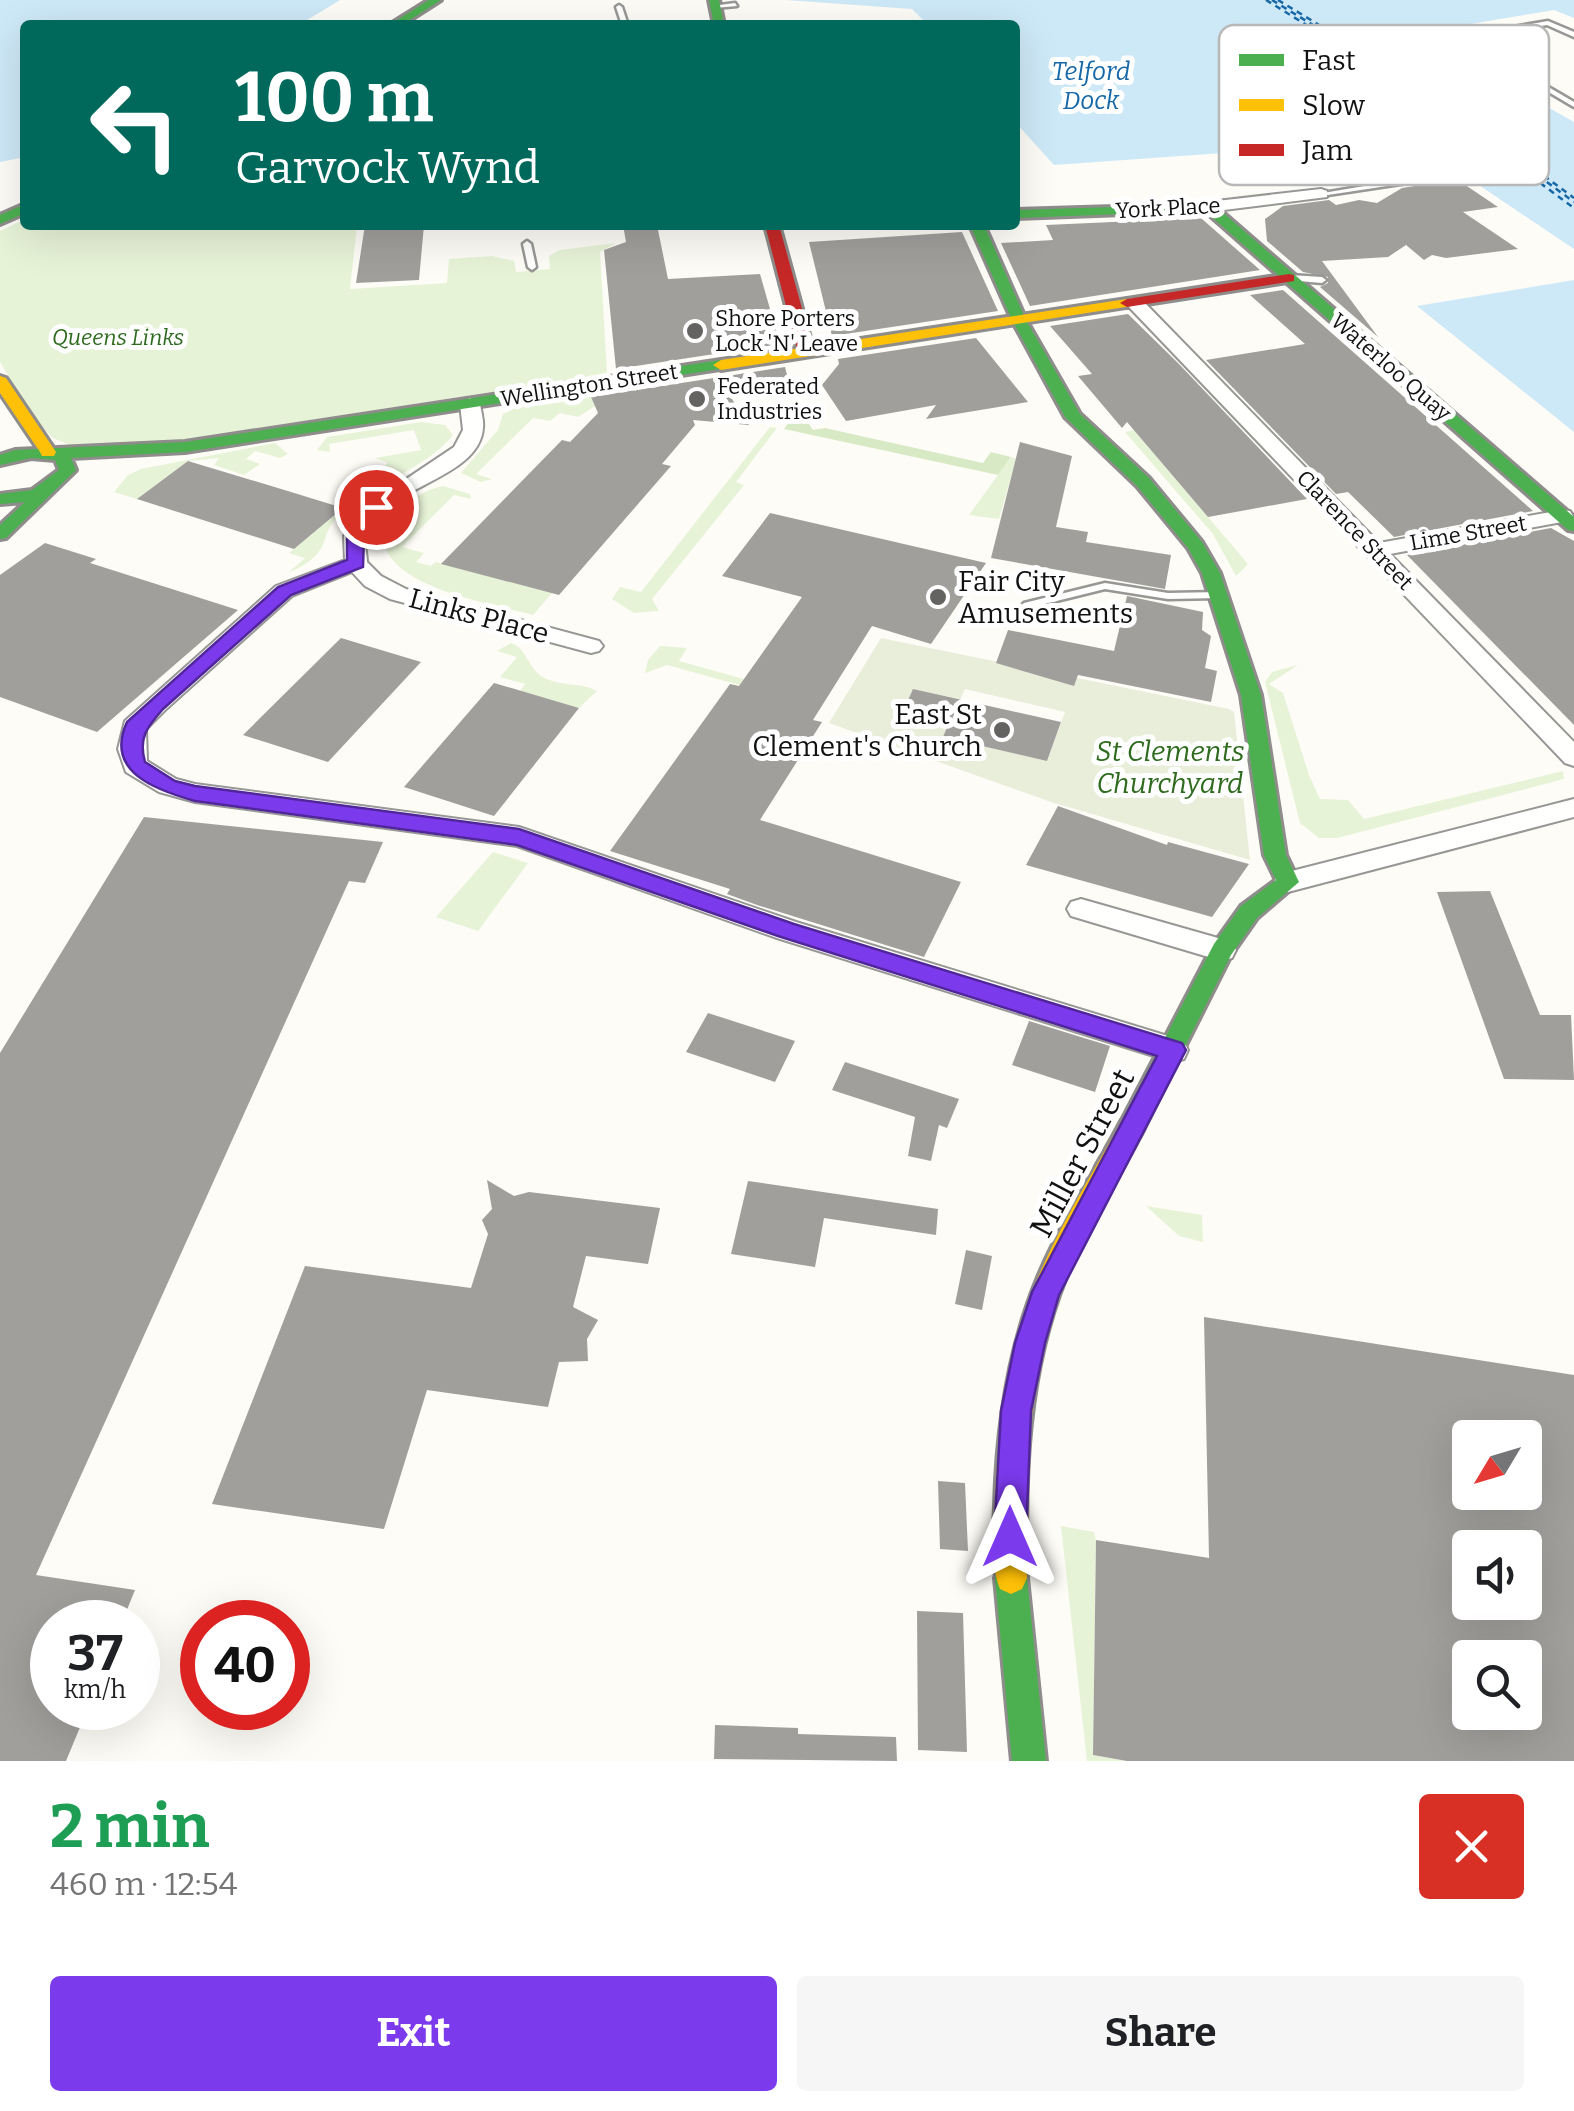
<!DOCTYPE html>
<meta charset="utf-8">
<style>
:root{--surface:#fff;--page:#f6f6f6;--text:#202124;--muted:#757577;--accent:#7c3aed}
body{margin:0;font-family:Bitter,serif;background:var(--page);color:var(--text);height:100vh;display:flex;flex-direction:column;font-size:38px;white-space:nowrap}
*{box-sizing:border-box;margin:0}
p{font-size:32px;color:var(--muted)}
.icon{flex:none;width:55px;height:55px;fill:none;stroke:currentColor;stroke-width:2;stroke-linecap:round;stroke-linejoin:round}
.map{position:relative;height:1761px;overflow:hidden}
.details{display:flex;flex-direction:column;background:var(--surface);flex:1}
.details>*{flex:none}
.top-card{position:absolute;left:20px;top:20px;width:1000px;height:210px;border-radius:10px;box-shadow:0 10px 40px #0002;background:#00695c;color:#fff;overflow:hidden}
.needle{width:65px;rotate:232deg}
.buttons{position:absolute;left:1452px;top:1420px;display:grid;gap:20px}
.buttons a{display:grid;place-items:center;width:90px;height:90px;border-radius:10px;background:var(--surface);box-shadow:0 10px 40px #0002;font-size:50px}
.speed{position:absolute;left:30px;top:1600px;display:flex;gap:20px;font-size:50px;font-weight:700;text-align:center}
.speed>*{display:grid;place-content:center;width:130px;height:130px;border-radius:50%;background:var(--surface);box-shadow:0 10px 40px #0002;line-height:1}
.speed small{font-size:25px;font-weight:400}
.speed .limit{border:15px solid #d22;background:#fff;color:#111}
.pin{position:absolute;display:grid;place-items:center;width:85px;height:85px;color:#fff;margin:-42px;border:5px solid #fff;border-radius:50%;box-shadow:0 2px 10px #0007}
.me{position:absolute;width:110px;margin:-55px;rotate:0deg;stroke-linejoin:round;filter:drop-shadow(0 0 8px #0008)}
.turn{display:flex;align-items:center;gap:35px;height:210px;padding:0 50px;font-size:45px}
.turn .icon{width:130px;height:130px;stroke-width:2.5}
.turn b{display:block;font-size:70px;line-height:85px}
.round{display:grid;place-items:center;flex:none;width:105px;height:105px;border-radius:10px;background:var(--page)}
.summary{display:flex;align-items:center;justify-content:space-between;height:170px;padding:0 50px}
h1{font-size:60px;font-weight:700;line-height:75px;color:#1e9e55}
.primary-button{display:flex;gap:20px;margin-top:auto;padding:20px 50px}
.primary-button a{flex:1;height:115px;border-radius:10px;background:var(--accent);color:#fff;font-size:40px;font-weight:700;line-height:115px;text-align:center}
.primary-button a+a{background:var(--page);color:var(--text)}
.map>svg:first-child{display:block}
.green{fill:#e7f3d7}
.forest{fill:#d8eac5}
.cemetery{fill:#e9eedb;fill-rule:evenodd}
.water{fill:#cde8f7}
.lines{fill:none;stroke-linecap:round;stroke-linejoin:round}
.ferry{stroke:#1768a6;stroke-width:2.5;stroke-dasharray:6 5;stroke-linecap:butt}
.building{fill:#a19f9c;fill-rule:evenodd}
.lane-casing{stroke:#979795;stroke-width:5}
.street-casing{stroke:#979795;stroke-width:4}
.fast-casing{stroke:#8e8d8b;stroke-width:6}
.slow-casing{stroke:#8e8d8b;stroke-width:6}
.jam-casing{stroke:#8e8d8b;stroke-width:6}
.lane{fill:#fffffe;fill-rule:evenodd}
.street{fill:#fffffe;fill-rule:evenodd}
.fast{fill:#4caf50;fill-rule:evenodd}
.slow{fill:#ffc107;fill-rule:evenodd}
.jam{fill:#c62828;fill-rule:evenodd}
.route{fill:#7c3aed;stroke:#51269a;stroke-width:2.5}
.poi-dot{fill:#646362;stroke:#fff;stroke-width:4}
.labels{text-anchor:middle;dominant-baseline:central;stroke-width:10;stroke-linejoin:round;paint-order:stroke}
.far-street-label{font-size:22px;fill:#111;stroke:#fff}
.far-poi-label{font-size:22px;fill:#111;stroke:#fff;text-anchor:start}
.far-park-label{font-size:22px;font-style:italic;fill:#2f6b1f;stroke:#fff}
.far-water-label{font-size:25px;font-style:italic;fill:#1768a6;stroke:#fff}
.poi-label{font-size:28px;fill:#111;stroke:#fff;text-anchor:start}
.street-label{font-size:28px;fill:#111;stroke:#fff}
.park-label{font-size:28px;font-style:italic;fill:#2f6b1f;stroke:#fff}
.near-street-label{font-size:32px;fill:#111;stroke:#fff}
.key{fill:#fff;stroke:#b8b8b8;stroke-width:2.5}
.key-label{font-size:28px;fill:#111}
</style>
<div class="map">
<svg width="1574" height="1761" viewBox="0 0 1574 1761">
<rect width="100%" height="100%" fill="#fdfcf7"/>
<path class="green" d="M25 219V225H357L350 289 447 283 449 259 492 256 514 261 516 272 550 269 549 256 560 250 616 243 600 252 607 374 125 449 72 446 53 438 35 420 0 362V231Z
M591 397 595 406 578 417 560 413 550 421 533 418 476 474 492 479 481 482 461 473 498 430 503 414 515 408Z
M421 422 445 425 453 435C425 470 376 481 343 511 314 537 338 551 288 573L305 558 289 553 342 509 335 506 388 463 375 458 421 450 414 430 329 444 330 452 317 450 327 437Z
M770 427 777 428 736 482 744 485 652 599 659 611 634 613 612 599 620 587 641 592Z
M1134 430 1248 564 1236 576 1213 534 1125 432Z
M275 443 288 454 280 458 255 451 246 459 260 464 244 475 214 465 219 458 188 461 137 499 114 492 128 475 141 469Z
M1011 457 1016 459 999 519 969 515Z
M443 486 470 494 471 499 454 495 402 547 424 553 416 562 431 566 436 562 552 593 533 615C491 603 392 589 383 540 391 513 415 492 443 486Z
M511 643C528 649 527 668 543 677 560 687 581 682 597 691L579 708 520 691 525 684 500 677 517 657 497 651Z
M660 646 687 648 679 661 758 683 754 689 667 665 645 673 648 660Z
M1298 665 1269 684 1283 693 1309 775 1320 799 1348 800 1364 819 1563 771 1564 779 1337 838H1319L1300 823 1265 682 1272 672Z
M493 852 528 863 478 931 436 917Z
M1146 1206 1202 1215 1203 1242 1179 1236Z
M1061 1526 1094 1532 1096 1540 1093 1755 1127 1761H1087Z"/>
<path class="forest" d="M807 404 813 414 804 417 813 430 825 428 983 463 991 452 1011 457 998 475 784 429 802 405Z"/>
<path class="cemetery" d="M881 638 1229 709 1234 712 1250 860 1051 802 829 723ZM913 689 959 702 965 689 1065 712 1047 761Z"/>
<path class="water" d="M0 0H340L299 25H25V157L0 162Z
M786 0H1574V18L1554 10 1416 33 1574 122V249L1409 138 1312 80 1298 84 1393 141 1054 165 1015 122V25H928L912 9Z
M1574 280V432L1417 306Z"/>
<g class="lines">
<path class="ferry" d="M1266 0 1425 98 1574 208
M1272 0 1431 97 1574 202
M1278 0 1436 96 1574 198"/>
</g>
<path class="building" d="M1437 166 1498 207 1463 212 1518 249 1446 258 1432 255 1424 260 1406 245 1388 257 1322 261 1378 337 1320 287 1328 283V277L1303 272 1267 241 1265 219 1283 206 1329 200 1336 205 1359 200 1377 203 1402 188 1428 184 1432 177 1426 173Z
M1201 218 1260 270 1030 306 1001 243 1053 240 1046 225Z
M365 225H424L419 280 356 283Z
M623 225H657L668 279 760 274 780 344 616 369 604 250 626 242Z
M962 232 998 311 832 336 809 242Z
M1283 290 1533 511 1394 537 1348 492 1336 494 1206 360 1305 344 1250 295Z
M1128 314 1179 364 1307 499 1208 517 1127 422 1122 428 1078 376 1092 374 1050 326Z
M976 338 1028 402 926 419 936 405 846 421 822 385 839 364 838 359Z
M785 367 789 383 728 393 749 425 693 420 695 425 662 464 671 466 559 595 441 564 562 440 570 442 598 413 591 397Z
M1020 442 1072 456 1056 527 1088 532 1086 542 1171 555 1165 589 991 558Z
M188 461 291 492 343 508 294 549 137 499Z
M770 513 986 563 931 644 872 626 813 720 822 722 760 820 961 882 924 957 757 905 727 894 730 889 610 851 730 684 739 686 802 597 722 576Z
M1551 528 1574 541V725L1407 555Z
M45 543 96 559 90 563 238 610 97 732 0 697V575Z
M1127 596 1203 612 1202 630 1211 636 1205 668 1217 671 1211 702 1078 675 1074 686 996 663 1008 630 1114 651Z
M341 638 421 662 328 762 243 735Z
M494 683 579 708 494 816 404 787Z
M913 689 1061 722 1047 761 943 737 948 725 902 714Z
M1058 806 1167 845 1168 842 1249 864 1212 917 1026 865Z
M144 817 383 842 365 883 349 881 36 1575 135 1590 122 1622H52V1708H88L66 1761H0V1053Z
M1490 891 1540 1015H1571L1574 1080 1504 1079 1437 892Z
M708 1013 795 1041 775 1082 686 1052Z
M1029 1021 1110 1046 1095 1092 1012 1065Z
M845 1062 959 1099 947 1128 939 1125 931 1161 908 1156 915 1117 832 1090Z
M487 1180 514 1196 529 1192 660 1208 648 1264 586 1256 573 1307 598 1320 587 1339 588 1361 559 1362 548 1407 427 1390 384 1529 212 1504 305 1266 471 1288 488 1234 482 1220 492 1209Z
M748 1181 938 1209 936 1235 824 1218 815 1267 731 1254Z
M966 1250 992 1256 982 1310 955 1304Z
M1204 1317 1574 1375V1761H1127L1093 1755 1096 1540 1209 1558ZM1470 1438H1525V1492H1470ZM1470 1548H1525V1610L1470 1602ZM1470 1658H1525V1712H1470Z
M938 1481 965 1483 968 1551 940 1549Z
M917 1611 963 1613 967 1752 918 1750Z
M715 1725 798 1728V1734L896 1737 897 1761 714 1759Z"/>
<g class="lines">
<defs>
<path id="lane" d="M735 3 737 6 715 8 712 6Z
M619 5 622 7 628 25H622L616 7Z
M1548 21 1574 32V37L1547 25 1465 38 1574 102V107L1455 37Z
M1424 176 1428 178 1427 180 1321 196 1317 194Z
M527 241 531 244 536 267 532 270 528 267 523 244Z
M1290 275 1322 277 1326 280 1322 283 1287 280 1286 278Z
M1105 583 1168 593 1220 592 1226 595 1220 598 1168 599 1105 589 1028 608 1022 605 1024 603Z"/>
<path id="street" d="M1321 189 1327 191V197L1208 212 1200 207 1208 202Z
M1135 298 1141 299 1379 543 1562 510 1570 511 1573 516 1562 522 1390 554 1574 742V766L1565 763 1129 307V299Z
M470 398 480 404C481 411 484 420 483 428 479 482 373 488 365 538 364 545 367 554 367 562L381 576 406 589 599 641 603 646 599 651 591 653 390 599 365 586 352 572 292 596 165 710 146 729 147 761 176 779 195 784 519 827 796 922 1184 1041 1188 1050 1184 1059 1173 1062 777 938 517 846 195 802 159 792 126 772 118 749 125 721 276 586 345 560 344 536 360 510 454 447 463 430 460 404Z
M1574 799V817L1288 892 1278 889 1274 882 1278 875 1288 872Z
M1081 899 1232 942 1236 950 1232 958 1222 961 1071 916 1067 909 1071 902Z"/>
<path id="fast" d="M429 0H441L402 25H389Z
M709 0H719L724 25H714Z
M25 204V213L0 224V215Z
M1213 204 1574 517V531L1568 530 1205 211 1015 218V210Z
M970 225H984L1026 320 1080 414 1149 478 1202 542 1220 573 1261 695 1286 855 1299 882 1257 918 1231 955 1140 1136 1131 1139 1122 1136 1118 1128 1214 944 1241 906 1276 880 1264 855 1241 695 1202 573 1188 548 1137 486 1065 417 1012 320Z
M721 360 726 362V368L185 452 71 458 76 470 6 538 0 539V525L25 502 0 504V494L32 490 59 470 55 460 31 458 0 465V455L15 450 185 442Z
M1011 1562 1022 1567 1027 1578 1046 1761H1012L995 1578 1000 1567Z"/>
<path id="slow" d="M1127 299 1134 303 1132 306 721 370 713 365 721 360Z
M0 376 6 378 56 452 54 456H42L40 452 0 393Z
M1131 1117 1140 1120 1144 1128C1119 1178 1087 1225 1066 1277 1027 1373 1024 1476 1027 1578L1022 1589 1011 1594 1000 1589C990 1565 994 1532 995 1506 997 1428 1008 1348 1039 1275 1062 1221 1094 1172 1122 1120Z"/>
<path id="jam" d="M765 225H779L814 352 811 355 798 352Z
M1289 274 1294 275V281L1127 307 1120 303 1127 299Z"/>
</defs>
<use href="#lane" class="lane-casing"/>
<use href="#street" class="street-casing"/>
<use href="#fast" class="fast-casing"/>
<use href="#slow" class="slow-casing"/>
<use href="#jam" class="jam-casing"/>
<use href="#lane" class="lane"/>
<use href="#street" class="street"/>
<use href="#fast" class="fast"/>
<use href="#slow" class="slow"/>
<use href="#jam" class="jam"/>
</g>
<path class="route" d="M376 501 385 507 364 535 363 567 291 595 163 709C147 727 138 738 145 762L175 781 195 786 519 829 794 924 1182 1043 1186 1050 1059 1295 1045 1343 1031 1411 1026 1537 1021 1548 1010 1553 998 1548 994 1537 1001 1411 1015 1343 1032 1292 1157 1056 778 936 517 845 195 801C156 790 104 772 127 722L278 587 347 560V535L370 503Z"/>
<g class="poi-dot">
<circle cx="695" cy="331" r="10"/>
<circle cx="697" cy="399" r="10"/>
<circle cx="938" cy="597" r="10"/>
<circle cx="1002" cy="730" r="10"/>
</g>
<g class="labels">
<g class="far-street-label">
<text transform="translate(1168 208) rotate(-3)">York Place</text>
<text transform="translate(1391 367) rotate(41)">Waterloo Quay</text>
<text transform="translate(589 385) rotate(-9)">Wellington Street</text>
<text transform="translate(1355 530) rotate(46)">Clarence Street</text>
<text transform="translate(1468 533) rotate(-10)">Lime Street</text>
</g>
<g class="far-poi-label">
<text x="715" y="318">Shore Porters<tspan x="715" dy="25">Lock 'N' Leave</tspan></text>
<text x="717" y="386">Federated<tspan x="717" dy="25">Industries</tspan></text>
</g>
<g class="far-park-label">
<text x="118" y="337">Queens Links</text>
</g>
<g class="far-water-label">
<text x="1091" y="72">Telford<tspan x="1091" dy="29">Dock</tspan></text>
</g>
<g class="poi-label">
<text x="958" y="581">Fair City<tspan x="958" dy="32">Amusements</tspan></text>
<text x="982" y="714" text-anchor="end">East St<tspan x="982" dy="32">Clement's Church</tspan></text>
</g>
<g class="street-label">
<text transform="translate(479 616) rotate(15)">Links Place</text>
</g>
<g class="park-label">
<text x="1170" y="751">St Clements<tspan x="1170" dy="32">Churchyard</tspan></text>
</g>
<g class="near-street-label">
<text transform="translate(1082 1153) rotate(-62)">Miller Street</text>
</g>
</g>
<rect x="1219" y="25" width="330" height="160" rx="15" class="key"/>
<rect x="1239" y="54" width="45" height="12" fill="#4caf50"/>
<rect x="1239" y="99" width="45" height="12" fill="#ffc107"/>
<rect x="1239" y="144" width="45" height="12" fill="#c62828"/>
<g class="key-label">
<text x="1302" y="70">Fast</text>
<text x="1302" y="115">Slow</text>
<text x="1302" y="160">Jam</text>
</g>
</svg>
<div class="buttons">
<a><svg class="needle" viewBox="-14 -14 28 28"><path d="M0-13l5 13h-10z" fill="#e53935"/><path d="M0 13l5-13h-10z" fill="#757577"/></svg></a>
<a><svg class="icon" aria-label="sound" viewBox="0 0 24 24"><path d="M4 9h4l5-4v14l-5-4H4zM17 9q2 3 0 6"/></svg></a>
<a><svg class="icon" aria-label="search" viewBox="0 0 24 24"><circle cx="10" cy="10" r="6"/><path d="M15 15l6 6"/></svg></a>
</div>
<div class="speed"><div>37<small>km/h</small></div><div class="limit">40</div></div>
<div class="pin" style="left:376px;top:507px;background:#d93025"><svg class="icon" aria-label="arrive" viewBox="0 0 24 24"><path d="M6 21V4h12l-3 4 3 4H6"/></svg></div>
<svg class="me" style="left:1010px;top:1537px" viewBox="-20 -20 40 40"><path d="M0-17L14 15 0 8-14 15z" fill="#7c3aed" stroke="#fff" stroke-width="4"/></svg>
<div class="top-card">
<div class="turn"><svg class="icon" aria-label="left" viewBox="0 0 24 24"><path d="M17 20v-9H6M10 6l-5 5 5 5"/></svg><div><b>100 m</b>Garvock Wynd</div></div>
</div>
</div>
<section class="details">
<div class="summary"><div><h1>2 min</h1><p>460 m · 12:54</p></div><a class="round" style="background:#d93025;color:#fff"><svg class="icon" aria-label="close" viewBox="0 0 24 24"><path d="M6 6l12 12M18 6L6 18"/></svg></a></div>
<div class="primary-button"><a>Exit</a><a>Share</a></div>
</section>
